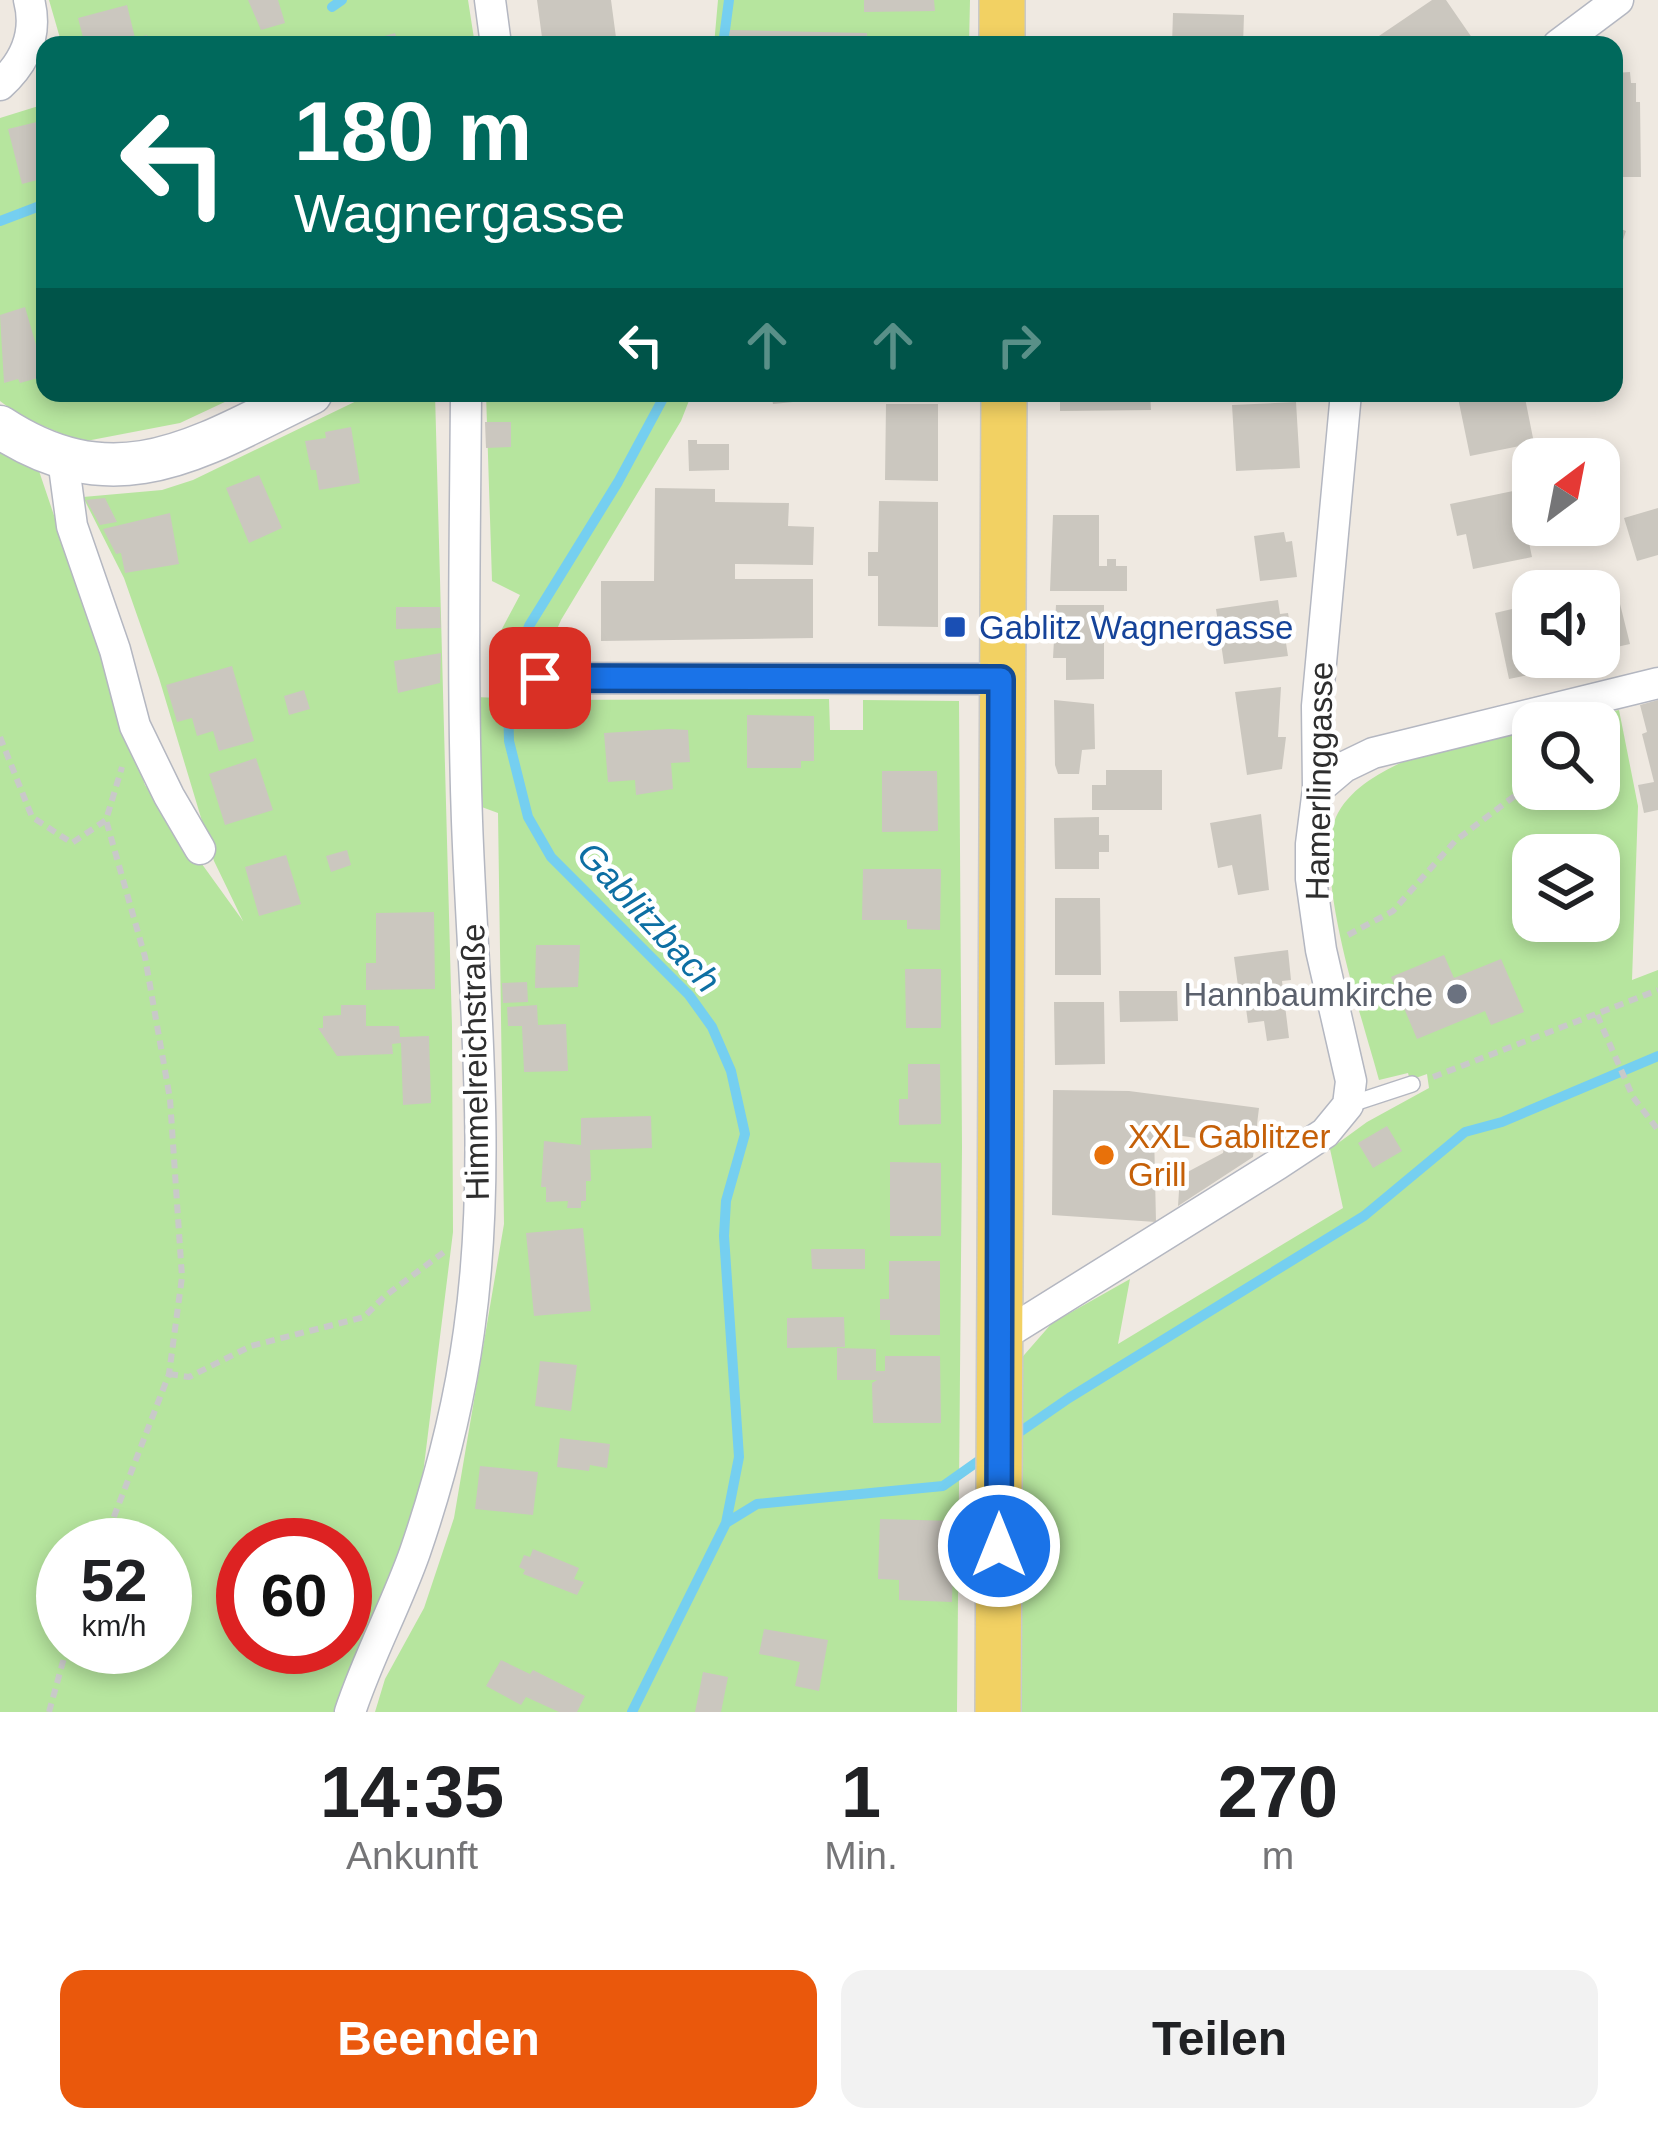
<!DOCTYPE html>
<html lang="de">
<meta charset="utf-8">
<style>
:root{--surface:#fff;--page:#f2f2f2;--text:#202124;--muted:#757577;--accent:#ea580c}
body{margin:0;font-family:Arial,sans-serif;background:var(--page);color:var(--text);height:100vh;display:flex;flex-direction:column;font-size:45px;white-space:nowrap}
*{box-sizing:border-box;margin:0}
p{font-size:39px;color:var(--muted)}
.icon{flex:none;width:66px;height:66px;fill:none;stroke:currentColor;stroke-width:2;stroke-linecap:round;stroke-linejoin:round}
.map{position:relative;height:1712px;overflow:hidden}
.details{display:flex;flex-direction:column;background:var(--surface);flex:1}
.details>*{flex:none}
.guide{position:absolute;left:36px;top:36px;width:1587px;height:366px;border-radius:24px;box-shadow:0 6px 18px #0003;background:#00695c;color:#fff;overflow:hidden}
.needle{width:78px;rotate:32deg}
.fabs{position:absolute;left:1512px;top:438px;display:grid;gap:24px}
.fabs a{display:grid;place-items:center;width:108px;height:108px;border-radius:24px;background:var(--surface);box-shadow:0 6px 18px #0003;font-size:60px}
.speed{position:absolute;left:36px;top:1518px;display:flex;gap:24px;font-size:60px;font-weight:700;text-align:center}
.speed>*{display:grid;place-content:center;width:156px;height:156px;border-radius:50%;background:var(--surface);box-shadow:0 6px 18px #0003;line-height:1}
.speed small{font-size:30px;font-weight:400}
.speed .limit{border:18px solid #d22;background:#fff;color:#111}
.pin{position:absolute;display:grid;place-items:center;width:102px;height:102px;color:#fff;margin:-51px;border-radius:24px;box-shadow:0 6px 18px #0006}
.me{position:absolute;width:132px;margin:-66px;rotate:0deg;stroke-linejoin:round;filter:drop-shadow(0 0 9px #0008)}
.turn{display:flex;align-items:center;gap:42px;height:252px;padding:0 60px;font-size:54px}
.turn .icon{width:156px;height:156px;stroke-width:2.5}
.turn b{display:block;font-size:84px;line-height:102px}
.lanes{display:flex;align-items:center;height:114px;padding:0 60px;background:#0003;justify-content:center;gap:60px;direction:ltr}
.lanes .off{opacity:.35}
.eta{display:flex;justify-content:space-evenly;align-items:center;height:204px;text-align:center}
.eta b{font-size:72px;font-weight:600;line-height:84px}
.cta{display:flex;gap:24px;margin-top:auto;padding:24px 60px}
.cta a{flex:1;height:138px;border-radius:24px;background:var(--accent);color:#fff;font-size:48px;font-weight:600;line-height:138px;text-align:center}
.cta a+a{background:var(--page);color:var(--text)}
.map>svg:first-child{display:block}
.green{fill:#b6e59e;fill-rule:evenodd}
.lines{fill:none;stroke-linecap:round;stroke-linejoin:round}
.stream{stroke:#75cff0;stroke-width:10}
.building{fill:#cbc7bf}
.lane-casing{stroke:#b4b7c1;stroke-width:18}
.street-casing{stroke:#b4b7c1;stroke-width:33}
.secondary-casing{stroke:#b4b7c1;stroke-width:45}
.primary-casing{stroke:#c9c9c9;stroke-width:48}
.path{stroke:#c9c9c9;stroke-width:6;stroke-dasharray:9 6;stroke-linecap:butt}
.lane{stroke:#fff;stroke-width:15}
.street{stroke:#fff;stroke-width:30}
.secondary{stroke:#fff;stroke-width:42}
.primary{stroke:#f2d163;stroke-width:45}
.route-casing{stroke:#114b97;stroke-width:30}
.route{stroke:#1a73e8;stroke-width:21}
.transit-dot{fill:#1a4fb4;stroke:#fff;stroke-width:4.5}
.worship-dot{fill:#6b7280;stroke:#fff;stroke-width:4.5}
.food-dot{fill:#e8710a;stroke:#fff;stroke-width:4.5}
.labels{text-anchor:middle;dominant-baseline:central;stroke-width:9;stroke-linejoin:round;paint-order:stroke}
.transit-label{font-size:33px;fill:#164399;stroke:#fff;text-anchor:start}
.street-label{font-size:33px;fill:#2e2e2e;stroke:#fff}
.worship-label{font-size:33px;fill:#5b616d;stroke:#fff;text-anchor:end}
.food-label{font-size:33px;fill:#c56008;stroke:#fff;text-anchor:start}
.water-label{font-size:36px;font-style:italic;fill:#0d6fa3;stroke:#fff}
</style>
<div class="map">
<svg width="1658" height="1712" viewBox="0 0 1658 1712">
<rect width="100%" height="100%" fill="#efe9e1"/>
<path class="green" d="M49 0H468L475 45H62Z
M718 0H970L969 45H714Z
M45 104V393H244L180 423 81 442 20 416 0 401V118Z
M373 393H435L452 1027 453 1232 419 1506 338 1712H0V442L38 468 145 785 243 921 214 861 159 678 124 578 83 497 162 490 193 480ZM63 1545H165V1647H63ZM243 1545H345V1647H243Z
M486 393H692L681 421 561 620 548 650 495 642 520 595 492 581Z
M476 697 539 700 829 699 830 730H863V700L959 701 962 1147 957 1712H375L385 1679 424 1608 454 1518 504 1224 498 813 479 806Z
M1619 710 1638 806 1632 980 1658 970V1712H1019L1018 1362 1052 1323 1130 1279 1118 1344 1343 1208 1330 1149 1367 1122 1429 1088 1427 1074 1410 1080 1408 1073 1379 1080C1363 1020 1312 872 1336 817 1349 789 1380 772 1407 760 1444 743 1493 739 1533 729V789H1599V723H1561ZM1533 855H1599V921H1533Z"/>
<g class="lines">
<path class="stream" d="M332 7 342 0
M723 45 729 0
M0 221 45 204
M1014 1436 1069 1398 1364 1216 1465 1132 1502 1122 1658 1056
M726 1523 757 1504 943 1486 984 1457
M632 1712 726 1523 739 1457 724 1236 726 1201 745 1134 731 1071 712 1027 689 995 551 857 528 817 509 741 508 699 514 664 529 626 618 482 666 393"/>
</g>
<path class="building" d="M248 0H278L285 23 261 30Z
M537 0H611L617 45H543Z
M864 0H934L935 11 864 12Z
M1432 0H1446L1477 45H1381L1376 38Z
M127 5 135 38 147 35 149 45H85L78 18Z
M1173 13 1244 15 1243 45H1172Z
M730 30 867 33V45H728Z
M395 33 399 45H358V44Z
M1630 72 1631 83H1636V102H1640L1641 177H1614V73Z
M45 120V178L22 184 8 129Z
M1614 226 1626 231 1615 264 1614 263Z
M25 307 45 376 20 383 18 379 4 383 0 315Z
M771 393H802L803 401 773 404Z
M1060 393H1150L1151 410 1060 411Z
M1457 393H1524L1534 443 1470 456Z
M1296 402 1300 468 1236 471 1232 405Z
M886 404H938V481L885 480Z
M485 422H511V447L486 448Z
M351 427 360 483 319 490 316 470H311L305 441 326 438 325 432Z
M688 440H697V444H729V470L689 471Z
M259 475 282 528 249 543 226 488Z
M655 488 715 489V502L789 503 788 526 814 527 813 565 735 564V579H813V638L601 641V581H654Z
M1518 490 1532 557 1473 569 1466 534 1457 536 1450 504Z
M105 498 117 522 100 525 86 500Z
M879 501 938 502V627L878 626V576H868V552H878Z
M1658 508V555L1637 561 1624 518Z
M170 513 179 564 125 573 121 553 116 554 103 529Z
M1053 515H1099V566H1107V559H1116V566H1127V591H1050Z
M1284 532 1286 542 1292 541 1297 577 1260 581 1254 536Z
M1615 584 1630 644 1599 651V588Z
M1278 600 1280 614 1288 613 1293 641 1286 643 1288 656 1224 664 1216 609Z
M1533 604V657H1555L1558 669 1509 679 1495 613Z
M1056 605H1104V679L1066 680V658H1053Z
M396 607H440L441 628 396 629Z
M441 653 440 683 398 693 394 661Z
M232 666 254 741 219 751 213 731 197 736 192 718 177 722 166 685Z
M1281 687 1278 737H1286L1282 769 1247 775 1235 692Z
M304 690 310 709 289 715 284 696Z
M1054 700 1094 704 1095 749 1082 750 1079 774H1058L1055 765Z
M1658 700V810L1644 813 1638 785 1654 782 1642 734 1647 732 1640 705Z
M747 715 814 716V761H801V768H747Z
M669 729 688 730 690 762 671 763 673 789 636 795 635 780 608 782 604 733Z
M256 758 273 810 225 825 209 774Z
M1106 770H1162V810H1092V785H1106Z
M882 771H937L938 831 882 832Z
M1261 814 1269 890 1238 895 1232 865 1218 868 1210 823Z
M1099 817V835H1109V852H1099V869H1055L1054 818Z
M347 850 351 865 331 872 326 856Z
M286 855 301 904 259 916 245 867Z
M863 869H941L940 930 907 929V920H862Z
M1055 898H1100L1101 975H1055Z
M434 912 435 989 366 990V963H376V913Z
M536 945H580L578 987 535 988Z
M1288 950 1291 980 1282 981 1289 1038 1267 1041 1264 1021 1248 1023 1243 986H1238L1234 957Z
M1444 955 1454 978 1501 959 1524 1012 1491 1025 1485 1011 1417 1039 1391 977Z
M905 969H941V1028H906Z
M527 982 528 1002 503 1003 502 983Z
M1119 991H1177L1178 1021 1120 1022Z
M1054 1002H1104L1105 1064 1055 1065Z
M341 1005H366V1026H399L400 1037 429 1036 431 1103 403 1105 401 1043 392 1044 393 1054 337 1056 318 1028H323V1016L341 1015Z
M537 1005 538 1025 566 1024 568 1071 524 1072 522 1026H508L507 1007Z
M908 1064H940L941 1124 899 1125V1099H908Z
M1053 1090 1129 1091 1259 1108 1253 1157 1178 1206 1180 1176 1223 1153 1225 1142 1154 1132 1156 1222 1052 1215Z
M651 1116 652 1148 590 1150 591 1181H586V1201H581V1208H567L568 1201 546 1202V1187H541L544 1141 581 1145V1118Z
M1387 1126 1402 1151 1373 1168 1358 1143Z
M890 1162 941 1163V1236H890Z
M583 1228 591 1311 534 1316 526 1233Z
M811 1249H865V1269H812Z
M889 1261H940V1335H890V1320H880V1299H889Z
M844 1317 845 1347 787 1348V1318Z
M837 1348 876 1349V1371H885V1356H940L941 1423H873L872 1383 877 1380H837Z
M540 1361 577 1365 571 1411 535 1406Z
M560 1438 610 1444 607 1468 590 1465 589 1471 557 1467Z
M480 1466 538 1472 533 1515 475 1509Z
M880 1519 954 1521 952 1602 899 1600V1580L878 1579Z
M533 1549 579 1568 574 1579 584 1582 577 1595 523 1574 525 1570 519 1567 524 1555 530 1557Z
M764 1629 828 1640 819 1691 795 1686 800 1662 759 1654Z
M501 1660 530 1674 533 1670 585 1696 577 1712H559L526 1697 521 1705 486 1686Z
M703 1672 728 1677 721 1712H695Z"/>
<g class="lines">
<defs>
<path id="lane" d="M1348 1105 1412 1084"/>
<path id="street" d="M490 0 496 45
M1558 45 1618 0
M0 85C25 62 38 34 29 0
M63 459 72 526 115 650 135 726 169 796 200 849
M540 678 1001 679
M1318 789 1344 767 1373 753 1658 683
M999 1338 1278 1164 1325 1133 1348 1105 1351 1081 1321 950 1311 879V844L1318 789 1317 706 1346 393
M350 1712C368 1657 396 1606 415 1552 439 1482 459 1404 469 1331 493 1162 473 990 467 821 462 679 465 536 466 393"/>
<path id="secondary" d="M0 427C118 504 200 447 311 393"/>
<path id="primary" d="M1002 0V45
M998 1712 1004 393"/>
</defs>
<use href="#lane" class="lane-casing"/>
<use href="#street" class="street-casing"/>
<use href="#secondary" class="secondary-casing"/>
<use href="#primary" class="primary-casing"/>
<path class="path" d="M0 737 32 817 72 843 106 820 122 767
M1348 935 1393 911 1455 841 1533 782
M1597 1015 1633 1097 1658 1130
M1433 1077 1658 990
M169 1374 189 1377 251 1346 364 1317 385 1296 448 1249
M103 1545 169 1374 182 1277 170 1099 145 957 106 820
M49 1712 67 1647"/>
<use href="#lane" class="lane"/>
<use href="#street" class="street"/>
<use href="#secondary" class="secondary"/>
<use href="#primary" class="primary"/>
</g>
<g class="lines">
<defs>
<path id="route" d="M540 678 1001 679 999 1546"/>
</defs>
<use href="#route" class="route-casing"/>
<use href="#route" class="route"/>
</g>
<rect class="transit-dot" x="943" y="615" width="24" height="24" rx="6"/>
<circle class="worship-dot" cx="1457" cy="994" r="12"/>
<circle class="food-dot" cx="1104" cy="1155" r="12"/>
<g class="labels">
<g class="transit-label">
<text x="979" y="627">Gablitz Wagnergasse</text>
</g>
<g class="street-label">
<text transform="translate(1319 781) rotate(-89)">Hamerlinggasse</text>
<text transform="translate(475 1062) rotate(-91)">Himmelreichstraße</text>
</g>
<g class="worship-label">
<text x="1433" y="994">Hannbaumkirche</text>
</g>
<g class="food-label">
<text x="1128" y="1136">XXL Gablitzer<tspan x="1128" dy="38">Grill</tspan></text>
</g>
<g class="water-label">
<text transform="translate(649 917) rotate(47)">Gablitzbach</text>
</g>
</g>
</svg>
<div class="fabs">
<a><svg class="needle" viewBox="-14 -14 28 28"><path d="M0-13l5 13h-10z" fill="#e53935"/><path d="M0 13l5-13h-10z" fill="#757577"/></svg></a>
<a><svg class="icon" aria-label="sound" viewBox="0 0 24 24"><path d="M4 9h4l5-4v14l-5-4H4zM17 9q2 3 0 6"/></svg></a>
<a><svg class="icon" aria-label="search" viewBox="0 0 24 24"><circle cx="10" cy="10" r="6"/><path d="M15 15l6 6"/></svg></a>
<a><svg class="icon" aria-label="layers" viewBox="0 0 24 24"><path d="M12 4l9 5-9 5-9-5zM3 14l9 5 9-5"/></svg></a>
</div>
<div class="speed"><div>52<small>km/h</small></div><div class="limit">60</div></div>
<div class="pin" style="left:540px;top:678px;background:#d93025"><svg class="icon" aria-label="arrive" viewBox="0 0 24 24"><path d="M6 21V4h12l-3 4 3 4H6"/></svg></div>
<svg class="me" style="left:999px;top:1546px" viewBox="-20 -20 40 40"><circle r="17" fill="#1a73e8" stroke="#fff" stroke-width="3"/><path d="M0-11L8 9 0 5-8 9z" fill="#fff"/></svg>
<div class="guide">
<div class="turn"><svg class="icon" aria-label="left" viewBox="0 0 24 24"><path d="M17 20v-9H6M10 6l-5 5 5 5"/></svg><div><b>180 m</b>Wagnergasse</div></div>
<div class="lanes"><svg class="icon" aria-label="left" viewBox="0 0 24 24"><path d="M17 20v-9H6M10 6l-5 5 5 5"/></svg><svg class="icon off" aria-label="ahead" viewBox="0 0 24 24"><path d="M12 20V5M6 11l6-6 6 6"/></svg><svg class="icon off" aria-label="ahead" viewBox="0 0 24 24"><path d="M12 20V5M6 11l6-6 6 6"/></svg><svg class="icon off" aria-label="right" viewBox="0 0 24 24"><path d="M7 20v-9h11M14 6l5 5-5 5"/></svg></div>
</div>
</div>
<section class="details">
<div class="eta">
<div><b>14:35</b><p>Ankunft</p></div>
<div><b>1</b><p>Min.</p></div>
<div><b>270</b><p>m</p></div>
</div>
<div class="cta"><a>Beenden</a><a>Teilen</a></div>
</section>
